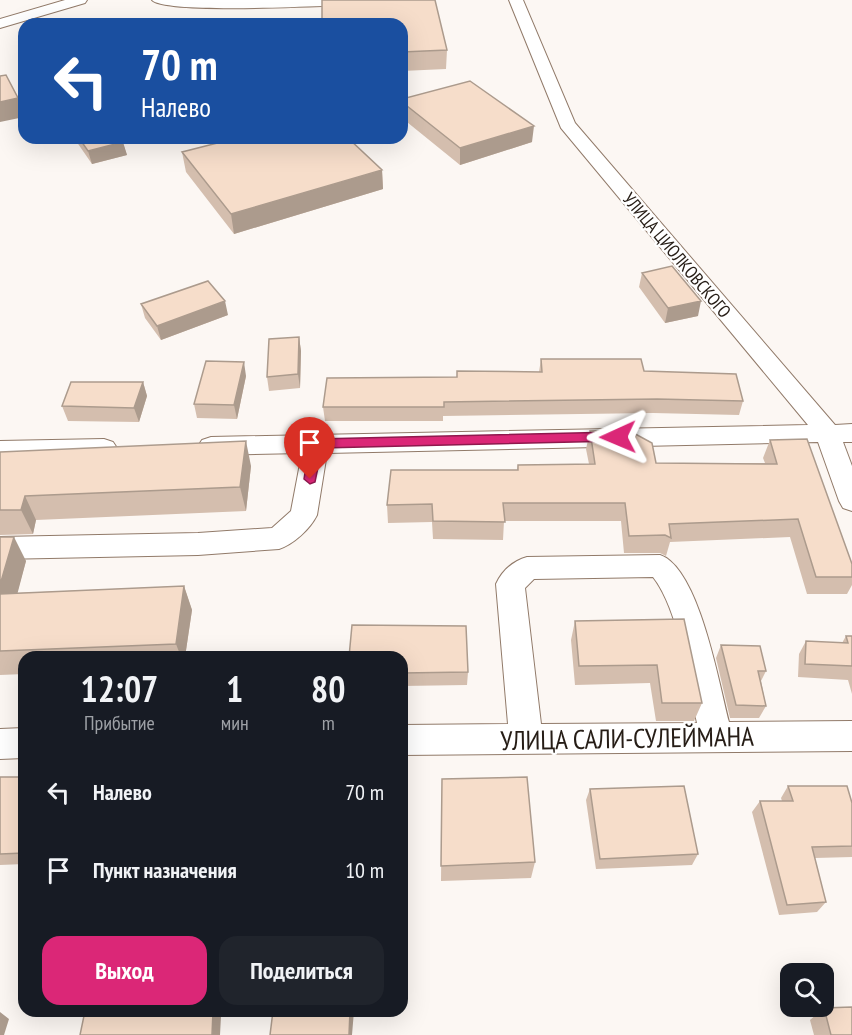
<!DOCTYPE html>
<html lang="ru">
<meta charset="utf-8">
<style>
:root{--surface:#171b24;--page:#20242c;--text:#f1f3f6;--muted:#9ea1a6;--accent:#db2777}
body{margin:0;font-family:"PT Sans Narrow",sans-serif;background:var(--page);color:var(--text);height:100vh;display:flex;flex-direction:column;font-size:22px;white-space:nowrap}
*{box-sizing:border-box;margin:0}
p{font-size:20px;color:var(--muted)}
.icon{flex:none;width:33px;height:33px;fill:none;stroke:currentColor;stroke-width:2;stroke-linecap:round;stroke-linejoin:round}
.map{position:relative;flex:1;overflow:hidden}
.side{position:absolute;left:18px;top:651px;width:390px;height:366px;display:flex;flex-direction:column;background:var(--surface);border-radius:18px;box-shadow:0 6px 24px #0002}
.side>*{flex:none}
.guide{position:absolute;left:18px;top:18px;width:390px;height:126px;border-radius:18px;box-shadow:0 6px 24px #0002;background:#1a4fa0;color:#fff;overflow:hidden}
.buttons{position:absolute;left:780px;top:963px;display:grid;gap:12px}
.buttons a{display:grid;place-items:center;width:54px;height:54px;border-radius:12px;background:var(--surface);box-shadow:0 6px 24px #0002;font-size:30px}
.pin{position:absolute;display:grid;place-items:center;width:51px;height:51px;color:#fff;margin:-62px -26px;border-radius:50% 50% 50% 0;rotate:-45deg;box-shadow:0 0 6px #0007}
.pin .icon{rotate:45deg}
.me{position:absolute;width:66px;margin:-33px;rotate:269deg;stroke-linejoin:round;filter:drop-shadow(0 0 4px #0008)}
.turn{display:flex;align-items:center;gap:21px;height:126px;padding:0 24px;font-size:27px}
.turn .icon{width:78px;height:78px;stroke-width:2.5}
.turn b{display:block;font-size:42px;line-height:51px}
.eta{display:flex;justify-content:space-evenly;align-items:center;height:102px;text-align:center}
.eta b{font-size:36px;font-weight:800;line-height:42px}
.primary-button{display:flex;gap:12px;margin-top:auto;padding:12px 24px}
.primary-button a{flex:1;height:69px;border-radius:18px;background:var(--accent);color:#fff;font-size:24px;font-weight:800;line-height:69px;text-align:center}
.primary-button a+a{background:var(--page);color:var(--text)}
ul{padding:0;list-style:none}
li{display:flex;align-items:center;gap:18px;height:78px;padding:0 24px}
li div{flex:1}
li b{display:block;font-size:22px}
li em{font-style:normal}
.map>svg:first-child{display:block}
.lines{fill:none;stroke-linecap:round;stroke-linejoin:round}
.street-casing{stroke:#917a69;stroke-width:2}
.street{fill:#fff;fill-rule:evenodd}
.wall{fill:#d4beae}
.shaded-wall{fill:#ac9b8d}
.building{fill:#f6ddca;stroke:#ac9b8d;stroke-width:1.5}
.route{fill:#db2777;stroke:#8e194d;stroke-width:1.5}
.labels{text-anchor:middle;dominant-baseline:central;stroke-width:4.5;stroke-linejoin:round;paint-order:stroke}
.far-street-label{font-size:18px;fill:#261d16;stroke:#fff}
.near-street-label{font-size:27px;fill:#261d16;stroke:#fff}
</style>
<div class="map">
<svg width="852" height="1035" viewBox="0 0 852 1035">
<rect width="100%" height="100%" fill="#fcf7f3"/>
<g class="lines">
<defs>
<path id="street" d="M65 0H87L85 3 0 28V19Z
M152 0H376L369 4C338 5 166 15 152 0Z
M509 0H523L575 123 835 425 852 424V442H843L852 466V511L843 508 839 501 818 442 327 453 317 515C310 529 294 544 279 549L198 555 0 559V537L198 533 272 528 291 511 302 453 211 455 202 452 198 446 202 440 211 437 808 425 561 128Z
M104 439 113 442 117 448 113 454 104 457 0 459V441Z
M660 555C699 568 719 684 729 722L852 721V751L402 755V725L508 724 496 584C502 571 513 561 527 557ZM653 577C679 610 688 681 697 723L541 724 525 588 534 579Z
M24 728V758L0 759V729Z"/>
</defs>
<use href="#street" class="street-casing"/>
<use href="#street" class="street"/>
</g>
<path class="wall" d="M402 24 447 50 446 69 402 71Z
M402 99 532 142 460 165 402 118Z
M74 138H121L127 155 92 164Z
M182 152 382 170 383 189 234 234 186 172Z
M642 273 698 316 665 323 639 287Z
M141 304 228 315 161 340 145 318Z
M299 337 301 351 300 388 269 391 267 377Z
M541 359 644 371 743 401 739 415 653 413 443 416V421H325L323 407 539 372Z
M246 376 237 419 197 418 194 404Z
M143 382 147 396 139 422 68 421 62 406Z
M590 431 656 463H765L763 458 770 440 852 564V585L847 594H807L790 537 670 542 666 556 660 553H624L621 521H504L503 540 433 539 432 522 388 523 387 505 517 470 518 465 589 464 586 449Z
M0 452 251 466 246 511 36 520 33 534 0 535Z
M0 537 26 561 17 593 184 586 192 610 185 657H24V674L0 675Z
M684 619 702 703 694 721H656L650 683 575 685 571 640 575 621Z
M846 636H852V694L848 680 798 677 799 654 806 641 842 643Z
M721 645 766 671 761 681 766 706 759 718H730L716 658Z
M402 657 468 672 467 685 402 686Z
M0 777H24V864L0 865Z
M442 779 535 862 531 878 441 881Z
M788 786 852 803V857L815 858 826 902 817 912 779 915 752 812 760 801H782L781 798Z
M590 789 698 854 692 865 596 869 586 800Z
M824 1008 852 1035H814L810 1020Z"/>
<path class="shaded-wall" d="M18 98 24 117 0 122V102Z
M534 126 532 142 460 165V148Z
M123 142 127 155 92 164 88 151Z
M382 170 383 189 234 234 231 214Z
M225 301 228 315 161 340 157 326Z
M701 301 698 316 665 323 668 308Z
M299 337 301 351 300 388 298 374Z
M244 362 246 376 237 419 234 405Z
M143 382 147 396 139 422 134 408Z
M246 441 251 466 246 511 240 487Z
M25 496 36 520 33 534 21 510Z
M14 537 26 561 11 618 0 598V585Z
M184 586 192 610 185 657H181L176 644Z
M213 1011H218L221 1016 220 1035H212Z
M350 1011H354L352 1035H349Z
M0 1012 9 1019 4 1035H0Z"/>
<path class="building" d="M322 0H435L447 50 402 52V24H322Z
M6 75 18 98 0 102V76Z
M470 81 534 126 460 148 402 102V99Z
M79 138H121L123 142 88 151Z
M237 138H348L382 170 231 214 182 152Z
M672 266 701 301 668 308 642 273Z
M208 281 225 301 157 326 141 304Z
M299 337 298 374 267 377 269 339Z
M541 359H641L644 371 736 374 743 401 657 399 444 402V407H323L327 378 457 377V371L542 372Z
M206 361 244 362 234 405 194 404Z
M71 382H143L134 408 62 406Z
M628 430 652 443 656 463 777 464 770 440 807 439 852 564V577H816L798 519 669 524 671 538 665 535 629 536 625 503H503L505 522 433 521 432 504 387 505 391 470H518V465L595 464 590 431Z
M246 441 240 487 25 496 21 510H0V452Z
M0 537H14L0 585Z
M184 586 176 644 0 651V594Z
M684 619 702 703H662L657 665 579 666 575 621Z
M352 625 466 626 468 672 402 673V657H349Z
M846 636H852V666L805 664 806 641 848 643Z
M721 645 760 646 766 671H758L766 706 736 705Z
M0 777H24V853L0 854Z
M527 777 535 862 441 866 442 779Z
M684 786 698 854 600 859 590 789Z
M788 786H847L852 803V846L812 847 826 902 787 905 760 801H793Z
M852 1007V1035H831L824 1008Z
M85 1011H213L212 1035H80Z
M273 1011H350L349 1035H270Z"/>
<path class="route" d="M618 432 624 437 618 441 322 448 315 482 310 484 304 479 310 443 316 439Z"/>
<g class="labels">
<g class="far-street-label">
<text transform="translate(677 255) rotate(50)">УЛИЦА ЦИОЛКОВСКОГО</text>
</g>
<g class="near-street-label">
<text transform="translate(627 738) rotate(-1)">УЛИЦА САЛИ-СУЛЕЙМАНА</text>
</g>
</g>
</svg>
<div class="buttons">
<a><svg class="icon" aria-label="search" viewBox="0 0 24 24"><circle cx="10" cy="10" r="6"/><path d="M15 15l6 6"/></svg></a>
</div>
<div class="pin" style="left:310px;top:479px;background:#d93025"><svg class="icon" aria-label="arrive" viewBox="0 0 24 24"><path d="M6 21V4h12l-3 4 3 4H6"/></svg></div>
<svg class="me" style="left:618px;top:437px" viewBox="-20 -20 40 40"><path d="M0-17L14 15 0 8-14 15z" fill="#db2777" stroke="#fff" stroke-width="4"/></svg>
<div class="guide">
<div class="turn"><svg class="icon" aria-label="left" viewBox="0 0 24 24"><path d="M17 20v-9H6M10 6l-5 5 5 5"/></svg><div><b>70 m</b>Налево</div></div>
</div>
<section class="side">
<div class="eta">
<div><b>12:07</b><p>Прибытие</p></div>
<div><b>1</b><p>мин</p></div>
<div><b>80</b><p>m</p></div>
</div>
<ul>
<li><svg class="icon" aria-label="left" viewBox="0 0 24 24"><path d="M17 20v-9H6M10 6l-5 5 5 5"/></svg><div><b>Налево</b></div><em>70 m</em></li>
<li><svg class="icon" aria-label="arrive" viewBox="0 0 24 24"><path d="M6 21V4h12l-3 4 3 4H6"/></svg><div><b>Пункт назначения</b></div><em>10 m</em></li>
</ul>
<div class="primary-button"><a>Выход</a><a>Поделиться</a></div>
</section>
</div>
